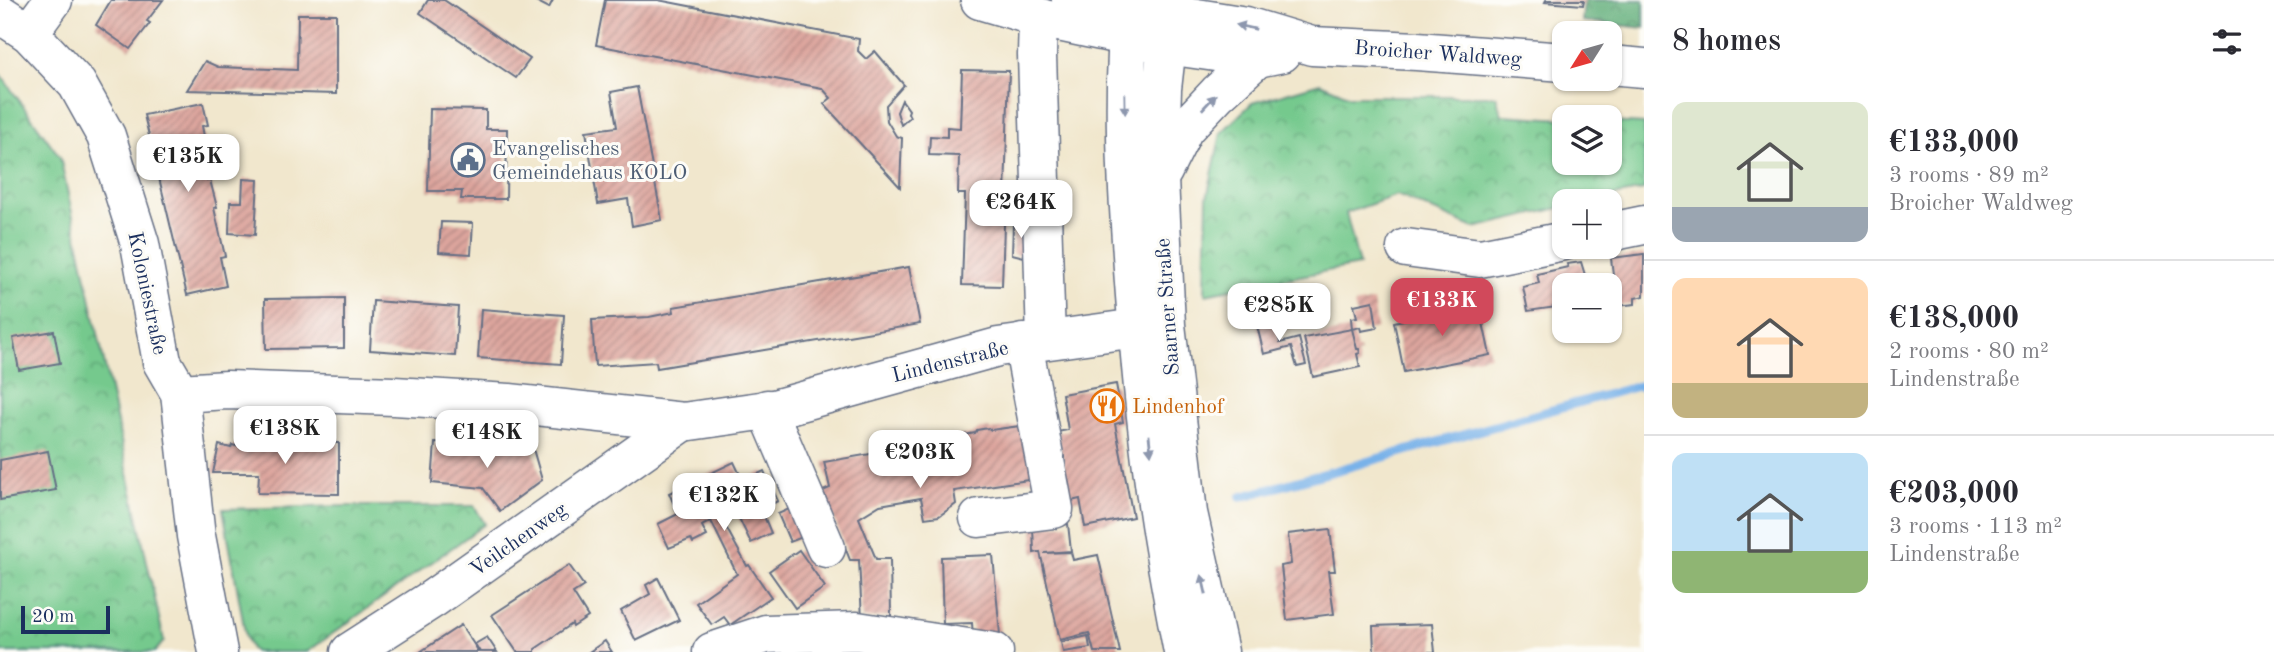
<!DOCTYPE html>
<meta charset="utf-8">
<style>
:root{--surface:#fff;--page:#f7f7f7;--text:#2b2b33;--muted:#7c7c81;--line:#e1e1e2;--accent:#d1495b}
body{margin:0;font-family:"Old Standard TT",serif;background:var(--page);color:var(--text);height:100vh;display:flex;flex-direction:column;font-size:26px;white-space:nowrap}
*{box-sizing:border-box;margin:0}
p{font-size:23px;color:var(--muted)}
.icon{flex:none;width:38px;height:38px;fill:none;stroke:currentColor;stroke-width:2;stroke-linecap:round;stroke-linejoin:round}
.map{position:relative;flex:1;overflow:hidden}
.details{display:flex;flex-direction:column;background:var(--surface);width:630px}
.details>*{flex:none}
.needle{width:46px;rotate:233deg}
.tools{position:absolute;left:1552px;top:21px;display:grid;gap:14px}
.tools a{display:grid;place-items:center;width:70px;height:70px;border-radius:14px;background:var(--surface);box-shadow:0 2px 5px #0004;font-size:35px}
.scale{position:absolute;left:21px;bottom:18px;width:89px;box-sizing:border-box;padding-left:7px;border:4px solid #1b2f5e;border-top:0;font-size:19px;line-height:24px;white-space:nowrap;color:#1b2f5e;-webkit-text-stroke:5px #fdfcf7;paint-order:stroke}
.price{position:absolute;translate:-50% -60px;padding:0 16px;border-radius:14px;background:#fff;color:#222;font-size:23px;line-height:46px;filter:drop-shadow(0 2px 4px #0008)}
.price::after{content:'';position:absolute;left:50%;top:42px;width:21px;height:16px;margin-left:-10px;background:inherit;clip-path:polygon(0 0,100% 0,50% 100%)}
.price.on{background:var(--accent);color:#fff}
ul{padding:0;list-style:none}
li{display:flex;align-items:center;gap:21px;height:175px;padding:0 28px}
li+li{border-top:2px solid var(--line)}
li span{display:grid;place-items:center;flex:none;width:196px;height:140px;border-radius:14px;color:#555}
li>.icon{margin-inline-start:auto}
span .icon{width:84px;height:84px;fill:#fffc;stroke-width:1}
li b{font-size:30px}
h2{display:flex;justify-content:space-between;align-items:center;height:84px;padding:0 28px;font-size:30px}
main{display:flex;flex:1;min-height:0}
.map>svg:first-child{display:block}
.forest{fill:url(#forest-crowns);stroke:#3d6e6b;stroke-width:2}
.park{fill:url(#park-crowns);stroke:#487c76;stroke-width:2}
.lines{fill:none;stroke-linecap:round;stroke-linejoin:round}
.stream{stroke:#79b2e9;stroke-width:9}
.building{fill:url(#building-hatch)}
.minor-casing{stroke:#666f85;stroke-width:41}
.major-casing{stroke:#666f85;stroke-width:41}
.minor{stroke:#fff;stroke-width:38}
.major{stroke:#fff;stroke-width:38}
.oneway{fill:#8d97ae}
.labels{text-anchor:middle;stroke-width:6;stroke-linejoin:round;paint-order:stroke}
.street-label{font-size:21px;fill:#1b2f5e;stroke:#fdfcf7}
.service-label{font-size:21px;fill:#4e5e75;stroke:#fdfcf7;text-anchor:start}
.food-label{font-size:21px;fill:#c56008;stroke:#fdfcf7;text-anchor:start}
</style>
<main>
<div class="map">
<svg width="1644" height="652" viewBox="0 0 1644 652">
<defs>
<pattern id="forest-crowns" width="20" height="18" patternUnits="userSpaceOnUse" patternTransform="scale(1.75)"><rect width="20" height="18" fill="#5fad78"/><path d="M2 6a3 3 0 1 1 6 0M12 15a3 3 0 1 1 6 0" fill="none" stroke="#4e8d66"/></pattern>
<pattern id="park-crowns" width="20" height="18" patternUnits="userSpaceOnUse" patternTransform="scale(1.75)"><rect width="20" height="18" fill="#74c98d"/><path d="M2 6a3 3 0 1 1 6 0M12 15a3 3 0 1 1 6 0" fill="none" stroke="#5ea476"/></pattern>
<pattern id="building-hatch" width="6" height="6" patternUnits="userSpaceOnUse" patternTransform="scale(1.75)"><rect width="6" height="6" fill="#dda59d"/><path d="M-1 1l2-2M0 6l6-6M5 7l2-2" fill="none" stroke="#b28783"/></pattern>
</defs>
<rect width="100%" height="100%" fill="#fdfcf7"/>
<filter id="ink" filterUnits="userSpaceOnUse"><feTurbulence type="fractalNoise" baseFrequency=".0143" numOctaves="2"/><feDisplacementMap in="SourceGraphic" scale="14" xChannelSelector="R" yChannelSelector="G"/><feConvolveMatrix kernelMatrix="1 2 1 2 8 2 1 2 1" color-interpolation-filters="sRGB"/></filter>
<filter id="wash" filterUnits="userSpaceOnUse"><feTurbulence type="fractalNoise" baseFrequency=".00686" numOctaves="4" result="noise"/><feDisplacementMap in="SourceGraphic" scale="28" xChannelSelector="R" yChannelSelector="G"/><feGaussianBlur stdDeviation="1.57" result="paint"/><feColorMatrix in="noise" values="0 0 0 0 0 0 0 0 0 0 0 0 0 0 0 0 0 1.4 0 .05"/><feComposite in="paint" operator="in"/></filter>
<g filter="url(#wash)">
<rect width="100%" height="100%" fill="#f1e7cd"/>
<path class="forest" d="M1584,0h60v28l-62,-7z"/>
<g class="park">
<path d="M0,74l60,83 104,484 -9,11h-155z"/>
<path d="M1320,83l30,13h146l6,19 62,4v44h46v-41l34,2v66l-56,11h-24v6l-90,21 -77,-33 -51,18 13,52 -154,29 2,-96 14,-65 31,-30z"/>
<path d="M346,506h128l11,18 -178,128h-52l-4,-3 -5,-11 -23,-129z"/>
</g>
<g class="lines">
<path class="stream" d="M1241,497l397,-111 6,1"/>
</g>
<g id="blocks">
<g class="building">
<path d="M111,0h52l-16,21 3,2 -20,26 -34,-24z"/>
<path d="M428,0h16l86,59 -14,19 -96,-65z"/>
<path d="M534,0h19l-4,8z"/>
<path d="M605,0h53l201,39 -1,12 8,8 9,-8 29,34 -18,20 1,16 9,15 6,2 -2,49 -76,-83 7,-6 -9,-10 -226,-43z"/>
<path d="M1546,0h38l-1,5 -38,-3z"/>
<path d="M298,14h38v80l-149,-4 18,-29 13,6 79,3z"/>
<path d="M962,70l47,1 -7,215 -40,-1 3,-91h-7l1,-38 -30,-1 1,-19 17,1v-10l13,1z"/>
<path d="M637,87l25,133 -30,6 -4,-27 -30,5 -12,-73 31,-4 -6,-35z"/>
<path d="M902,100l7,10 -1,3 2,4 -9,8 -4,-13z"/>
<path d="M203,103l5,22 -6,1 7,36 -6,1 4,18 3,-1 7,27 -3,1 11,48 -5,1 6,29 -39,9 -43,-180z"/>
<path d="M430,109l56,1v19h21l-1,70h-45l1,-8h-34z"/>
<path d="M243,179l15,1 -3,55 -26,-2 1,-31h12z"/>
<path d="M441,222l32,1 -2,31 -32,-2z"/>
<path d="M1031,222l-3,36 -16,-4 1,-29z"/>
<path d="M1644,254v42l-9,2v6l-18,2 -6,-48z"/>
<path d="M1581,262l7,23h-24v21l-36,5 -5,-24 16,-4 -2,-9 31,-7 -1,-3z"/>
<path d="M909,267l11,57 -263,44 -1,-6 -61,4 -3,-46 57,-3 25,-5 -1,-5z"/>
<path d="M344,298v50l-78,1 -1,-50z"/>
<path d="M373,301l85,6 -3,49 -85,-6z"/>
<path d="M1373,301l4,27 -16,3 -1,-4 -8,2 5,20h2l1,4 -3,1 3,13 -47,10 -9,-39 48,-9 -1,-11 6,-1 -3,-12z"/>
<path d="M1479,304l11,51 -86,17 -10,-50z"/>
<path d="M481,309l83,6 -3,49 -83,-6z"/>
<path d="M1276,322l4,21 19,-5 7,27 -9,2 -6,-20 -27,7 -7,-28z"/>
<path d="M54,331l6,32 -41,7 -6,-32z"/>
<path d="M1116,384l7,38 -8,2 18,93 -48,10 -5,-28 -9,2 -14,-69 11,-2 -6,-36z"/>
<path d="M1034,424l8,54 -88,13 2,13 -17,12 -14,2 -4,-20 -41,7 -21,13 17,41h14l1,57 -29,3 -3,-59h-9l-27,-69 7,-3 -6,-26 70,-12v-2l81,-15 2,-3 11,-2 3,2z"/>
<path d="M258,443h81v51l-81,-1 1,-20h-46l6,-28 12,3 1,-3 12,3 1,-3h12z"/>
<path d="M435,443l98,6 9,31 -42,31 -17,-23 -51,-5z"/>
<path d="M48,451l8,39 -56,10v-40z"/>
<path d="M734,462l9,19 21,-10 14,30 -17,8 10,24 -20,10 -16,-33 -15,6 27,50 2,-1 22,32 -41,28 -6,-8 -12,8 -16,-22 41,-29 -26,-53 -9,5 5,10 -14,7 -2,-4 -22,9 -11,-24 20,-10 -9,-21z"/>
<path d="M798,505l12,29 -20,8 -12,-28z"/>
<path d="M1068,524l3,27 -27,2 27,-1 2,8 25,-5 22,97h-26l-5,-19 -29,7 -20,-88 -6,1 -1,-27z"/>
<path d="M1330,529l5,42h-7l6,43 -47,6 -6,-54 10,-2 -3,-30z"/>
<path d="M799,550l26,37 -30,21 -26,-37z"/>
<path d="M993,555l7,80 -27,1 -1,-13 -29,1 -2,-67z"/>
<path d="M569,565l15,21 -11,7 15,24 -15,10 -1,-3 -37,25v3h-18l-25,-37z"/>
<path d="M658,578l21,42 -43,21 -15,-30 29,-17 -4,-9z"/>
<path d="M1432,624l3,28h-61l-1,-26z"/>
<path d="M461,625l18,27h-59z"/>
<path d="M1088,636l2,12 -27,4 -2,-10z"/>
<path d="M487,637l10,15h-17l-5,-8z"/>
<path d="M605,641l7,11h-23z"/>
</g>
</g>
</g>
<g filter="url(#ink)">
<use href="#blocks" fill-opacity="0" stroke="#666f85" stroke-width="2"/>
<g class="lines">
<defs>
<g id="minor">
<path d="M980,0l64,19 123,26 90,13 25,-5"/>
<path d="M1071,0l46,3 55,11 74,12 66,20 105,5 147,11"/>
<path d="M0,14l29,19 48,51 29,52 34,108 22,118 18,31 16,143 22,116"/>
<path d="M1038,17l-1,38 9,285"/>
<path d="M29,33l24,-33"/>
<path d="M1610,65l34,3"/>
<path d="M1610,232l34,-7"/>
<path d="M1406,248l74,10 84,-17"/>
<path d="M180,393l47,-3 167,6 115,7 174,19 91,-13 224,-62 139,-19"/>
<path d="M767,409l59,139"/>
<path d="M979,518l75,-9 -31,-166"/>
<path d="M350,652l84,-54 249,-176"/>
<path d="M712,652l54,-18 91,-3 137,21"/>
</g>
<g id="major">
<path d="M1131,0c-9,85 -5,170 1,255 6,85 13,171 26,255 7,48 16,95 25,142"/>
<path d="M1172,0l-10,89 -3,90 7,146 22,188 31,139"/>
<path d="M1163,171l21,-42 34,-36 39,-35"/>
</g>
</defs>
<use href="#minor" class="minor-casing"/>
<use href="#major" class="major-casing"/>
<use href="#minor" class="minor"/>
<use href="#major" class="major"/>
</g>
<defs><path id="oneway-solid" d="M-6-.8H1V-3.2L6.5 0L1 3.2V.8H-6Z" transform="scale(1.75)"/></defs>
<g class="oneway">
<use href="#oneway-solid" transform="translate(1246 27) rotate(-167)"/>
<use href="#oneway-solid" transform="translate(1209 102) rotate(-47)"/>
<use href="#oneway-solid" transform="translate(1125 104) rotate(89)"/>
<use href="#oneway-solid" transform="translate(1150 445) rotate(84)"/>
<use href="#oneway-solid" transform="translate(1204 585) rotate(-103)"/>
</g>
</g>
<defs>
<symbol id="civic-ring" viewBox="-11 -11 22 22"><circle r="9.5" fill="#fdfcf7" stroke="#5c6f8a" stroke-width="1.5"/><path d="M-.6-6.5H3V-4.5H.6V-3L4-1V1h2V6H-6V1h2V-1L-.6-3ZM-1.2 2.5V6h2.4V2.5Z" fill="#5c6f8a"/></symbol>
<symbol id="restaurant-ring" viewBox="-11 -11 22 22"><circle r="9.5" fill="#fdfcf7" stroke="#e8710a" stroke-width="1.5"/><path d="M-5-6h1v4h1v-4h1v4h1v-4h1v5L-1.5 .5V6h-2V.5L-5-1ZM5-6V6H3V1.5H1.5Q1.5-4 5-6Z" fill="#e8710a"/></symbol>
</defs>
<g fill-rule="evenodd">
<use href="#civic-ring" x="449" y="141" width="38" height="38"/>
<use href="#restaurant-ring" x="1088" y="387" width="38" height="38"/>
</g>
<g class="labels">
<g class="street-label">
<text transform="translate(1438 53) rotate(4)" y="7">Broicher Waldweg</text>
<text transform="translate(148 293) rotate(78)" y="7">Koloniestraße</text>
<text transform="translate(1167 307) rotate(-94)" y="7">Saarner Straße</text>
<text transform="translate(950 361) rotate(-14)" y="7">Lindenstraße</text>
<text transform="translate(518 539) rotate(-35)" y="7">Veilchenweg</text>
</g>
<g class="service-label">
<text x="492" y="155">Evangelisches<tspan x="492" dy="24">Gemeindehaus KOLO</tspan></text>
</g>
<g class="food-label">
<text x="1132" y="413">Lindenhof</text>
</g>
</g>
</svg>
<div class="tools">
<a><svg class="needle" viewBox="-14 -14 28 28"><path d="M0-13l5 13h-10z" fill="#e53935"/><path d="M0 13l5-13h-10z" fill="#7c7c81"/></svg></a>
<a><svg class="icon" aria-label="layers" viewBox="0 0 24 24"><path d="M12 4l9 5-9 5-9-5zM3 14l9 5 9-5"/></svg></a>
<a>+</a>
<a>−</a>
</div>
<div class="scale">20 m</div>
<b class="price" style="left:188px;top:194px">€135K</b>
<b class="price" style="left:1021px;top:240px">€264K</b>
<b class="price on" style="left:1442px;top:338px">€133K</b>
<b class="price" style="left:1279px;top:343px">€285K</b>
<b class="price" style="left:285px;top:466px">€138K</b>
<b class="price" style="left:487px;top:470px">€148K</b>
<b class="price" style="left:920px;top:490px">€203K</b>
<b class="price" style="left:724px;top:533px">€132K</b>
</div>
<section class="details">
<h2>8 homes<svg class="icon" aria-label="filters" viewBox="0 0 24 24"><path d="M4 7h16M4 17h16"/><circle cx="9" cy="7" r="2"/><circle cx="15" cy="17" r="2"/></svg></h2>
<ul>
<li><span style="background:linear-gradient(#dfe7d0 75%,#9aa5b1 0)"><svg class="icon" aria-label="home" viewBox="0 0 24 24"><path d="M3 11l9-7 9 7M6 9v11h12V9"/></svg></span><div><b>€133,000</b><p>3 rooms · 89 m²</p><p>Broicher Waldweg</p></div></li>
<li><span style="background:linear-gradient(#ffd9b3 75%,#c2b280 0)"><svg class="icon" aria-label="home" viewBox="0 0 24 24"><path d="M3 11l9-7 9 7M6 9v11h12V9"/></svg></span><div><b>€138,000</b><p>2 rooms · 80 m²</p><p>Lindenstraße</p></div></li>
<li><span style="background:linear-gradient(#bfe0f5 70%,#8fb573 0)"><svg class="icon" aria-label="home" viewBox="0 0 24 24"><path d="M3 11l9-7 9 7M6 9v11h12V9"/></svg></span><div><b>€203,000</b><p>3 rooms · 113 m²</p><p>Lindenstraße</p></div></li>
</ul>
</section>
</main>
